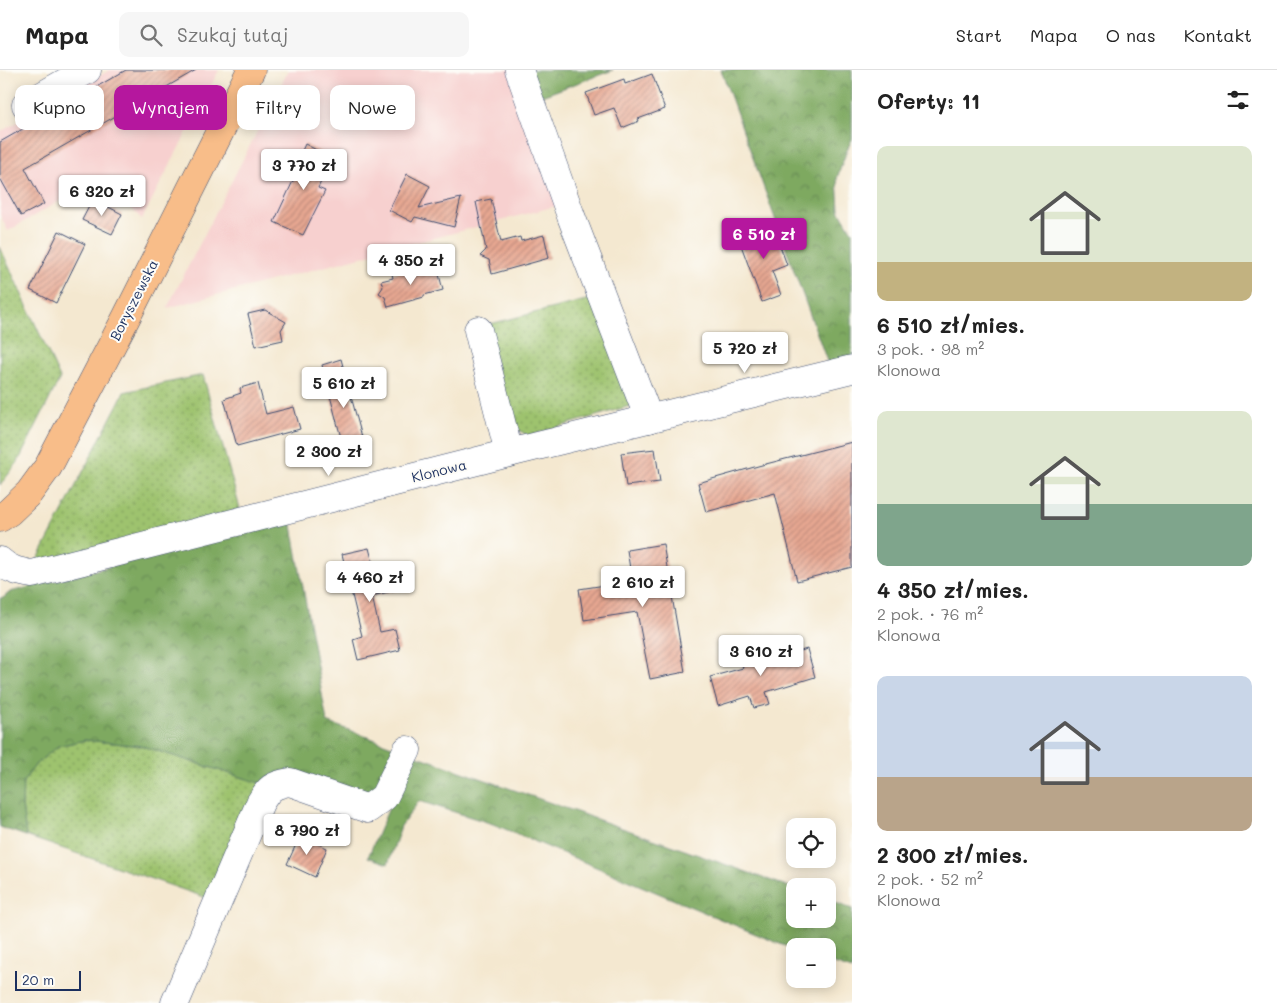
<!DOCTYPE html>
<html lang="pl">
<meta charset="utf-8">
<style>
:root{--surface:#fff;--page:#f6f6f6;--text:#222;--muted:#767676;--line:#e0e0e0;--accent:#b5179e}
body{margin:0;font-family:Mali,sans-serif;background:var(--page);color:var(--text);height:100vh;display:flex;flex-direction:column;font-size:19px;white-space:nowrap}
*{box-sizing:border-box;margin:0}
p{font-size:16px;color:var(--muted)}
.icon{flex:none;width:28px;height:28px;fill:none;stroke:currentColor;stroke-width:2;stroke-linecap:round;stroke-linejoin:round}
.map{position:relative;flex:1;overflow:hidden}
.side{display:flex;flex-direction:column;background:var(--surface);width:425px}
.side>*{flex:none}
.hud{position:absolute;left:15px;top:15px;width:475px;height:45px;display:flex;gap:10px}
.fabs{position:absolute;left:786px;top:748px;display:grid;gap:10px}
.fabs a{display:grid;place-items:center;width:50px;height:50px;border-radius:10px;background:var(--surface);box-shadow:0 2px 12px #0003;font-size:25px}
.scale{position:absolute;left:15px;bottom:12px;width:66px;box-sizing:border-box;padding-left:5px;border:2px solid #1b2f5e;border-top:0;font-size:14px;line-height:18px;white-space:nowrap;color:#1b2f5e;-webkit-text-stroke:4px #fdfcf7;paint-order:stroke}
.price{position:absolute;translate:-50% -42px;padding:0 11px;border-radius:5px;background:#fff;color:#222;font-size:16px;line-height:32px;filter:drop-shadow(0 1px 2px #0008)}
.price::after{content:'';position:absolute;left:50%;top:30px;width:15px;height:11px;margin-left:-8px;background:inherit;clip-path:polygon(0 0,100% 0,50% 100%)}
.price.on{background:var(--accent);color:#fff}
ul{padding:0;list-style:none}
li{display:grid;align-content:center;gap:10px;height:265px;padding:0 25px}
li span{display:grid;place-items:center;height:155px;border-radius:10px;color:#555}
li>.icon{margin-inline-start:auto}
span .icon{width:90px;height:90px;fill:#fffc;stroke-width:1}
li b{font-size:21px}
h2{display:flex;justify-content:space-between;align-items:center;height:60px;padding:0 25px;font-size:21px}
.pill{padding:0 18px;border-radius:10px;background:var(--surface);box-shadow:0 2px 12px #0003;font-size:18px;line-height:45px}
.pill.on{background:var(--accent);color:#fff}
header{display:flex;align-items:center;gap:30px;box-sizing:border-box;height:70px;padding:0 25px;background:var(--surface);border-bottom:1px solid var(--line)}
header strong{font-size:24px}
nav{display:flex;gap:28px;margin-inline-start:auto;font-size:18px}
.search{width:350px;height:45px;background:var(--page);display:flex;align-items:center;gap:12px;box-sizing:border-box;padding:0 18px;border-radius:10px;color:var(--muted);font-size:19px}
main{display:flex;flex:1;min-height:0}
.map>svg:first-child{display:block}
.built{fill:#f7d0cf}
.grass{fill:url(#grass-dots);stroke:#5c7966}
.forest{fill:url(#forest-crowns);stroke:#4c6c60}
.building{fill:url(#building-hatch)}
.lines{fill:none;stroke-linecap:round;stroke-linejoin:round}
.minor-casing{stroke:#3c4b6f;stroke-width:29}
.major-casing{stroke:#3c4b6f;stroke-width:29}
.minor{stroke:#fff;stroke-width:28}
.major{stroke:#f8bd89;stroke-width:28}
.labels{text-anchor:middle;stroke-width:4;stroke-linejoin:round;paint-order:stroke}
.street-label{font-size:14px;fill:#1b2f5e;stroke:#fdfcf7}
</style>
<header>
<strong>Mapa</strong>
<div class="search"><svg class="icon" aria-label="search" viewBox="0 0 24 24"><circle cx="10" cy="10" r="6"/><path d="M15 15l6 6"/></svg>Szukaj tutaj</div>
<nav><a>Start</a><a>Mapa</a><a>O nas</a><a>Kontakt</a></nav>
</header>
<main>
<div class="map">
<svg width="852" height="933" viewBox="0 0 852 933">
<defs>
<pattern id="grass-dots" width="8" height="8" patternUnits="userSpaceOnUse" patternTransform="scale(1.25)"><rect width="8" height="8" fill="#9ec36e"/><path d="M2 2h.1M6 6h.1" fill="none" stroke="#809f5e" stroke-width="1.8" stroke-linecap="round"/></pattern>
<pattern id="forest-crowns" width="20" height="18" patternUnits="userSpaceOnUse" patternTransform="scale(1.25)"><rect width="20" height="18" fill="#7ea961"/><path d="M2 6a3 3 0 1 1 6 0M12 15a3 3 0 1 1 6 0" fill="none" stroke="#668a53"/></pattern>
<pattern id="building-hatch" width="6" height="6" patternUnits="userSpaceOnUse" patternTransform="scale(1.25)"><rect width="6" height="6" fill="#e7a791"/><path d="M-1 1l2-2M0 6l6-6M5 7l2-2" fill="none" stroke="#ba887a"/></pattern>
</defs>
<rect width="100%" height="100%" fill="#fdfcf7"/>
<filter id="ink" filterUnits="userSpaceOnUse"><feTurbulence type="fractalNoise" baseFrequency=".02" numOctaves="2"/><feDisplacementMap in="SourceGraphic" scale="10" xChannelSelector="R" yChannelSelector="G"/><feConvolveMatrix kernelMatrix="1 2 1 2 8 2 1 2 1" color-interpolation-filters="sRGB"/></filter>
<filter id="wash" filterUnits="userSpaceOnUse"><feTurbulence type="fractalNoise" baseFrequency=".0096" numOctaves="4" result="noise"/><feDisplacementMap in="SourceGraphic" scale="20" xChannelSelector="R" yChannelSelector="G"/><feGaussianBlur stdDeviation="1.12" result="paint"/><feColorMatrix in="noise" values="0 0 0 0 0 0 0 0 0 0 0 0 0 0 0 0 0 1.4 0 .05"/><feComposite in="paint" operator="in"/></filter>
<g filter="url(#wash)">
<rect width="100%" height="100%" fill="#f4e8d0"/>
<g class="built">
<path d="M110,0h109l-77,149 -43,-41 -91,53 -8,-16v-83z"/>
<path d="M290,0h221l49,135 -393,103 121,-237z"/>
</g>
<g class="grass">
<path d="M0,177l60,131 -42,84 -18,23z"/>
<path d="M594,228l39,107 -105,31 -18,-12 -24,-99z"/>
<path d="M203,305l37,134 -204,54 88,-171z"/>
<path d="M85,670l57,6 121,38 -50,116 -187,-64 -4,-31v-23l14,-18 22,-18z"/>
</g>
<g class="forest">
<path d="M529,0h84l-74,27z"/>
<path d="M721,0h131v69l-5,11 -10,28 2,32 13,22v126l-24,6z"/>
<path d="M291,450l36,202 73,27 -18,39 -23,10 -96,-14 -121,-38 -57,-6 -27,6 -22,18 -13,18 -1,23 4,31 -26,-9v-229h3l7,-6z"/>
<path d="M412,684l383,135v30h33v-19l24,9v61l-24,-8v-16h-33v4l-20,-8 -282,-118 -74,-23 -18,25 -13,38 -20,-7z"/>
</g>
<g id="blocks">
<g class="building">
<path d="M126,0h70l-171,98 19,36 -23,12 -21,-38v-36z"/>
<path d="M652,4l13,35 -27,10 1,2 -17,7 -8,-20 -20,7 -8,-22 38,-14 1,5z"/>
<path d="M305,74l27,14 -14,30 7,3 -22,44 -29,-13 26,-56 -4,-2z"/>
<path d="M407,104l23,12 -11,22 42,-10 -7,29 -39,-10 -3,5 -23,-12z"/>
<path d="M93,129l29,15 -10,20 -30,-14z"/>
<path d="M491,129l10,43 19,-5 1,4 23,-6 5,23 -57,16 -3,-14 -9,-4 6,-6 -10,-48z"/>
<path d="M772,154l15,41 -15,6 9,24 -19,7 -24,-65z"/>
<path d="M59,161l26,13 -29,59 -26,-13z"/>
<path d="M416,197l2,5 19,-5 6,23 -19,5v2l-36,10 -3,-10 -6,-4 4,-6 -2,-6 12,-3 -1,-4z"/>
<path d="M265,240l21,12 -5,8 2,10 -27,6 -8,-32z"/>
<path d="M341,289l25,93 -20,5 -24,-92z"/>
<path d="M258,313l8,31 28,-7 6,22 -63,17 -13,-47 17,-6 -1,-5z"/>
<path d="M852,372v125l-55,14 -22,-88 -69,19 -8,-29 60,-17z"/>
<path d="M655,379l5,33 -34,4 -5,-33z"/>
<path d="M663,474l22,128 -35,7 -13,-67 -53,8 -5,-31 53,-8 -5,-31z"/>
<path d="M369,478l6,23 19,-5 6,23 -28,7 8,36 15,-3 5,21 -42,10 -5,-21 9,-3 -20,-82z"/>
<path d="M753,574l5,20 49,-15 8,28 -49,15 4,12 -16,4 -4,-12 -32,10 -8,-29 33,-9 -6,-19z"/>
<path d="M300,766l27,12 -12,29 -28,-13z"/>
</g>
</g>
</g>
<g filter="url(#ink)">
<use href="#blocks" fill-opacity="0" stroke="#3c4b6f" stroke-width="1"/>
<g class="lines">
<defs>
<g id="minor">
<path d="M519,0l52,146 78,203"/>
<path d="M26,35l61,-35"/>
<path d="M478,260l31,123"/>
<path d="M0,491c9,9 20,11 32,13l477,-121 343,-84"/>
<path d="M175,933l85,-200c9,-15 12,-18 30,-21l78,27 16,-12 23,-47"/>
</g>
<path id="major" d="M0,448l9,-6 20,-19 19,-26 78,-149 125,-248"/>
</defs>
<use href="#minor" class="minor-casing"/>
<use href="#major" class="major-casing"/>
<use href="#minor" class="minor"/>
<use href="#major" class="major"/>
</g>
</g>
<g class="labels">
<g class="street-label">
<text transform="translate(134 230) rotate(-63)" y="5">Boryszewska</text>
<text transform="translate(439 401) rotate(-14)" y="5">Klonowa</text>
</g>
</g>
</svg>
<div class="fabs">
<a><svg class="icon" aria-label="locate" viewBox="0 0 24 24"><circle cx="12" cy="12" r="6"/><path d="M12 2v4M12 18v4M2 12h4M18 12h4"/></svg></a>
<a>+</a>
<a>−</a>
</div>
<div class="scale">20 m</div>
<b class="price" style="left:304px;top:121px">3 770 zł</b>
<b class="price" style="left:102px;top:147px">6 320 zł</b>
<b class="price on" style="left:764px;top:190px">6 510 zł</b>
<b class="price" style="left:411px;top:216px">4 350 zł</b>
<b class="price" style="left:745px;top:304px">5 720 zł</b>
<b class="price" style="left:344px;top:339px">5 610 zł</b>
<b class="price" style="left:329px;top:407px">2 300 zł</b>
<b class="price" style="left:370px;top:533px">4 460 zł</b>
<b class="price" style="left:643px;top:538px">2 610 zł</b>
<b class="price" style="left:761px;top:607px">3 610 zł</b>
<b class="price" style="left:307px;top:786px">8 790 zł</b>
<div class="hud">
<a class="pill">Kupno</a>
<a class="pill on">Wynajem</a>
<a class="pill">Filtry</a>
<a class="pill">Nowe</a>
</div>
</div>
<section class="side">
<h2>Oferty: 11<svg class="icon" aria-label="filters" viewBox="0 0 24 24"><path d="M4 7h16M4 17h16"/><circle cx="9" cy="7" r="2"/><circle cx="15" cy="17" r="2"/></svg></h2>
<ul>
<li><span style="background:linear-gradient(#dfe7d0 75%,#c2b280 0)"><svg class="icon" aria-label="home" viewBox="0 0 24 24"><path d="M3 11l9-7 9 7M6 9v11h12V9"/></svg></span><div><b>6 510 zł/mies.</b><p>3 pok. · 98 m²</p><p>Klonowa</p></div></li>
<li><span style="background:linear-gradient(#dfe7d0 60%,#7fa58c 0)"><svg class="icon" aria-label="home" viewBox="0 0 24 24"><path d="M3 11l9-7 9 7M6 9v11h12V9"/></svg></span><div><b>4 350 zł/mies.</b><p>2 pok. · 76 m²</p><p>Klonowa</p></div></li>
<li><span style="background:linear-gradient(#c9d6e8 65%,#b9a48a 0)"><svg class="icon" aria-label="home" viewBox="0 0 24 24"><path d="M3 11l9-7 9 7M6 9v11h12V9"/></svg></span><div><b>2 300 zł/mies.</b><p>2 pok. · 52 m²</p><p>Klonowa</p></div></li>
</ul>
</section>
</main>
